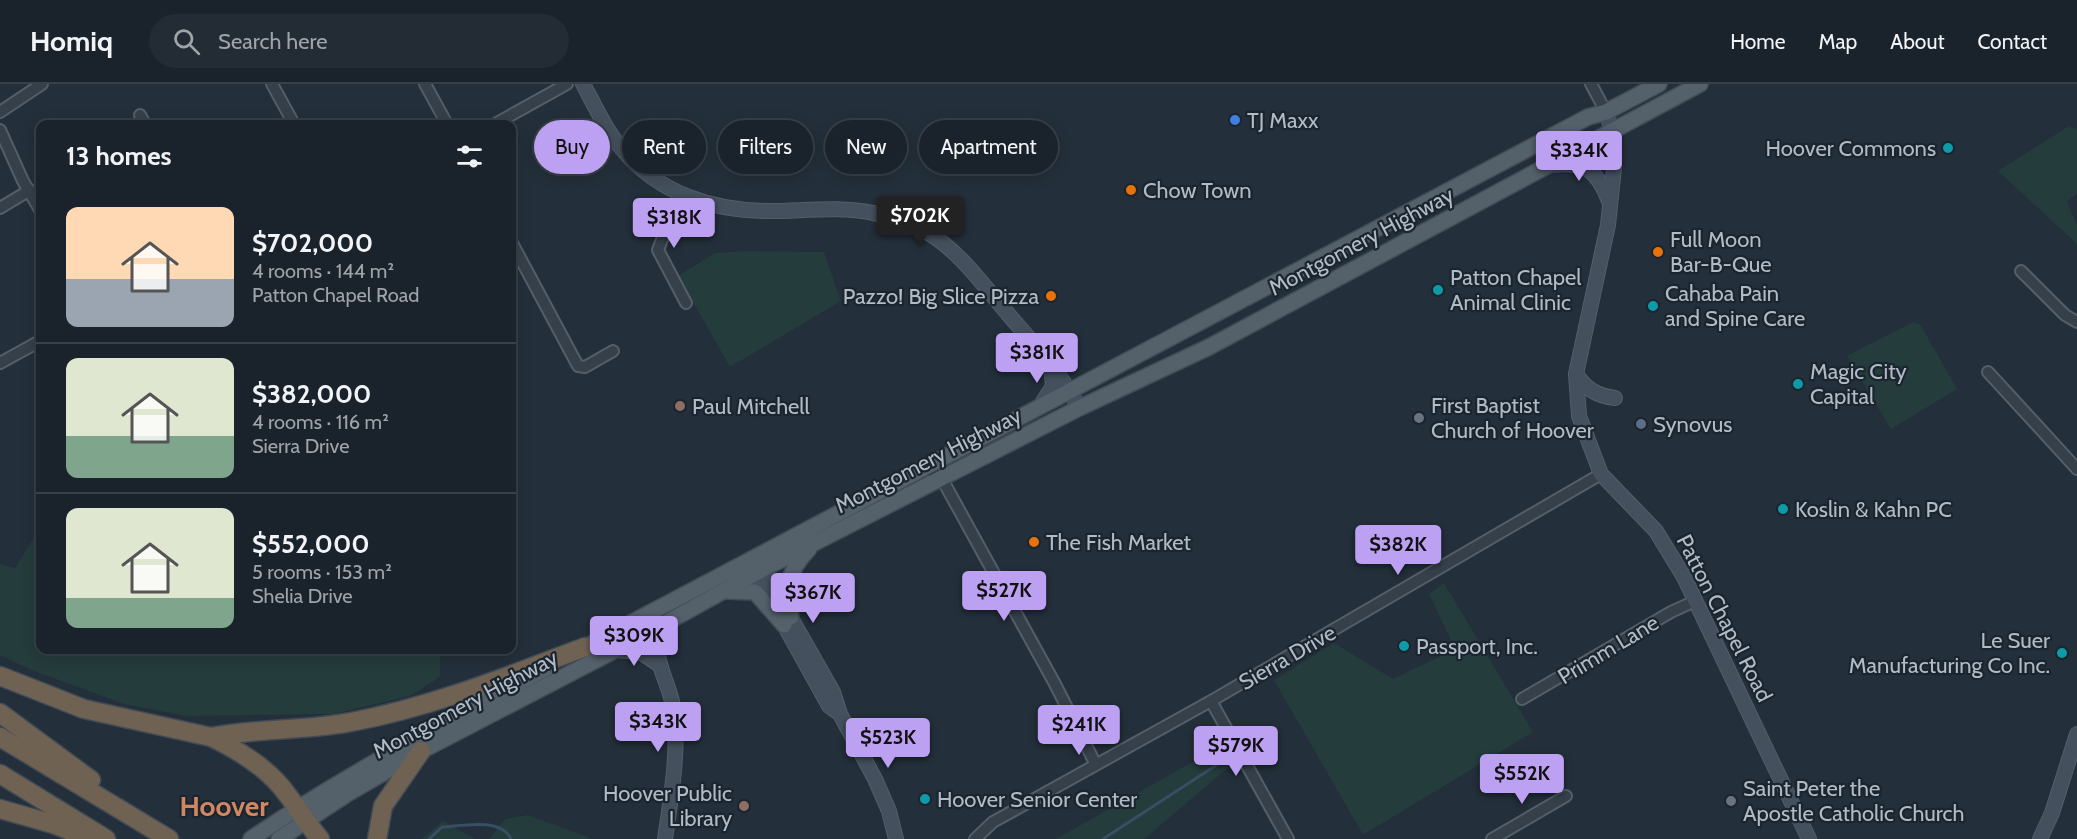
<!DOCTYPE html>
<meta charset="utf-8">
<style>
:root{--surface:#1a232c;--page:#232b34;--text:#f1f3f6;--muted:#9fa4a9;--line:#384048;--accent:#bca0f2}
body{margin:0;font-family:Cabin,sans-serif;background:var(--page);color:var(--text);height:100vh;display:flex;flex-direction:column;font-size:22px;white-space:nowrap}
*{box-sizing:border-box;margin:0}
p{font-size:20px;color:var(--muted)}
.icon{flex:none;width:33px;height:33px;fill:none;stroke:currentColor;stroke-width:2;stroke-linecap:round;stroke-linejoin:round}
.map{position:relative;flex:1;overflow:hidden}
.details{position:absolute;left:36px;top:36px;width:480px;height:534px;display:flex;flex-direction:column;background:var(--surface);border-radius:12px;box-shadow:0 3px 15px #0003,0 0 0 2px var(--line)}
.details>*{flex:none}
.banner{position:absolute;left:534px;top:36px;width:570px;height:54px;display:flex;gap:12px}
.price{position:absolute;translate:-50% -51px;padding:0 14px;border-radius:6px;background:var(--accent);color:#111;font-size:20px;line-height:39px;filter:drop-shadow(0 2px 3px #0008)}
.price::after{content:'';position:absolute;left:50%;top:36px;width:18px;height:14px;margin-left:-9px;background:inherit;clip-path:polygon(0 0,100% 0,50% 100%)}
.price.active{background:#222;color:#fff}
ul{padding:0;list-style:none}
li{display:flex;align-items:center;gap:18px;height:150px;padding:0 30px}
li+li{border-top:2px solid var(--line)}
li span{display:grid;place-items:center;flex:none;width:168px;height:120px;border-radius:12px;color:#555}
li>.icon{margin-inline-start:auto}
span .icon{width:72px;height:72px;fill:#fffc;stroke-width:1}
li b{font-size:26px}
h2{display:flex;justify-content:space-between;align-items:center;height:72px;padding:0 30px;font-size:26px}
.pill{padding:0 21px;border-radius:27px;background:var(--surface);box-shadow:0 3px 15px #0003,0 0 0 2px var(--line);font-size:21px;line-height:54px}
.pill.active{background:var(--accent);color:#111}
header{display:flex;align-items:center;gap:36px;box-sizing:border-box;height:84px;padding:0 30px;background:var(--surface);border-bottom:2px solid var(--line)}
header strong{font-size:28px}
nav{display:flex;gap:33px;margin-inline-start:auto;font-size:21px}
.search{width:420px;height:54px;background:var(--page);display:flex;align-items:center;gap:15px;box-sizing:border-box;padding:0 21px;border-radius:33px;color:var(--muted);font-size:22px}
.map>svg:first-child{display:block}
.green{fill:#253c3c}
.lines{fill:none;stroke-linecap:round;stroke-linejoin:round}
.stream{stroke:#384e63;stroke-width:3}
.street-casing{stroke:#545e68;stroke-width:14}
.secondary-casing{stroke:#545e68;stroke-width:16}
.primary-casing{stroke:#424c56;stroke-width:18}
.highway-casing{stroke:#414b55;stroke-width:21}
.street{stroke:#36404a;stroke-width:10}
.secondary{stroke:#44505d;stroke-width:14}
.primary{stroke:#54606a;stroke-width:15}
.highway{stroke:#706253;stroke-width:18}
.shop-dot{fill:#3f7fe0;stroke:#1b252f;stroke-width:2}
.culture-dot{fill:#0f9aa8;stroke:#1b252f;stroke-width:2}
.food-dot{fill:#e8710a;stroke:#1b252f;stroke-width:2}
.education-dot{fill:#8d6e63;stroke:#1b252f;stroke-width:2}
.worship-dot{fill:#6b7280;stroke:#1b252f;stroke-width:2}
.service-dot{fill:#5c6f8a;stroke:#1b252f;stroke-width:2}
.labels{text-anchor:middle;stroke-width:4.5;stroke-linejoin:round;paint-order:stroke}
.poi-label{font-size:22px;fill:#b1bbc6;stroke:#1b252f;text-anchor:start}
.street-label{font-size:22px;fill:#b1bbc6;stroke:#1b252f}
.district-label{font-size:28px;font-weight:bold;fill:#d18762;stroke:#1b252f}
</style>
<header>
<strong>Homiq</strong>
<div class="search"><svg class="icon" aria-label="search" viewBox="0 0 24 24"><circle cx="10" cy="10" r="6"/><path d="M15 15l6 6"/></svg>Search here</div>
<nav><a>Home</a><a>Map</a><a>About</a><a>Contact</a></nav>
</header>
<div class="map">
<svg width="2077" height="755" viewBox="0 0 2077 755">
<rect width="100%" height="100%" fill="#232f3a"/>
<g class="green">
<path d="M2069,42l8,4v63l-10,8 10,24v19l-79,-73z"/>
<path d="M751,167l73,1 17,49 -111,66 -52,-91 37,-23z"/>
<path d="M1913,238l7,2 37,65 -66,40 -44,-73z"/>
<path d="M40,444v122h400v27l-30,19 -77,18 -146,2 -63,-12 -95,-35 -29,-14v-91l15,4z"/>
<path d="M1444,499l89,149 -170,103 -89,-155 60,-37 59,36 62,-30 -26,-55z"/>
<path d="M1219,663l11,19 -86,73h-88z"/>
<path d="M528,731l65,24h-104l16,-20z"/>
<path d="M443,737l32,18h-53z"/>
</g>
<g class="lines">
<g class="stream">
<path d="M429,755l13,-12c19,-1 59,-10 69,12"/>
<path d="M1103,755l115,-75"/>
</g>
<defs>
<g id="street">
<path d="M272,0l22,40"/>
<path d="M425,0l22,40"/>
<path d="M1591,0l15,28"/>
<path d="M0,28l42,-28"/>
<path d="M140,31l5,9"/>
<path d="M495,40l72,-40"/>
<path d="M0,46l23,51 17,29"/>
<path d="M680,110l-22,56 28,53"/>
<path d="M0,124l30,-18"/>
<path d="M512,159l66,123 7,1 28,-16"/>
<path d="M2021,187l44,44 12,7"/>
<path d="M0,279l40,-22"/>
<path d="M1988,288l89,97"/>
<path d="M928,384l14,11 113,205 40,79"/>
<path d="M1522,615l149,-87 24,-11"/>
<path d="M1211,617l77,138"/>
<path d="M975,755l18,-17 218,-121 390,-227"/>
<path d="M1492,755l74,-43"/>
</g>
<g id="secondary">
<path d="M583,0c12,22 23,47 40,66 36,44 91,61 146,61 34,0 70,-5 104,2 18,3 36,9 52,18 34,19 58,54 83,83 26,30 53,59 71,94"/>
<path d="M1606,28l6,18 2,38 -6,57 -32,149 3,42 22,58 55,57 28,46 125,262"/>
<path d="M1552,81c33,-4 45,5 57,36"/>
<path d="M1576,290c10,15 21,22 39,24"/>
<path d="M1039,324l14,-22 -2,-20"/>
<path d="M755,479l8,6 70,123 7,22 35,65 14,32 7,28"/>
<path d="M751,481l78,141 7,5"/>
<path d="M614,566l26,2 20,13"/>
<path d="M665,755c6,-41 14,-87 9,-128 -3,-23 -17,-43 -17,-66 -1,-9 7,-18 12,-25"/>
<path d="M2040,755l12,-26 25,-79"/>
</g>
<g id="primary">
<path d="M726,507l29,1 29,33"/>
<path d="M791,533c-6,-29 -3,-47 18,-68"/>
<path d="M576,568l1012,-535 18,-5 53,-28"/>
<path d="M251,755c94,-64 196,-117 296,-171"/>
<path d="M279,755l68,-45 74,-43 225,-117 117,-65 316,-161 130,-61 491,-263"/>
</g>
<g id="highway">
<path d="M0,592l84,33 127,28c27,13 57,31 75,56 12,15 21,31 34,46"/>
<path d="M0,629l91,67"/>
<path d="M0,653l169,102"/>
<path d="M211,653c46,-9 94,-6 140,-15 81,-15 157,-46 234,-75"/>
<path d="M0,690l106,65"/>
<path d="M0,725l53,15 33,13"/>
<path d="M377,755l6,-33 38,-55"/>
</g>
</defs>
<use href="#street" class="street-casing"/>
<use href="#secondary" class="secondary-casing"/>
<use href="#primary" class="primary-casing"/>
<use href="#highway" class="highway-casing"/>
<use href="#street" class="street"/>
<use href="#secondary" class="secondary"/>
<use href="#primary" class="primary"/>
<use href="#highway" class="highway"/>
</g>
<circle class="shop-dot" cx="1235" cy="36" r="6"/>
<g class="culture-dot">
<circle cx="1948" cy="64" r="6"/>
<circle cx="1438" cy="206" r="6"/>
<circle cx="1653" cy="222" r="6"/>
<circle cx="1798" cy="300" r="6"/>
<circle cx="1783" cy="425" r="6"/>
<circle cx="1404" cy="562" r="6"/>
<circle cx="2062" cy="569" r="6"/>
<circle cx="925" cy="715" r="6"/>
</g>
<g class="food-dot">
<circle cx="1131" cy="106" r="6"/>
<circle cx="1658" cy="168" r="6"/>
<circle cx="1051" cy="212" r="6"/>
<circle cx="1034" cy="458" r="6"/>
</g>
<g class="education-dot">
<circle cx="680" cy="322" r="6"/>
<circle cx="744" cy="722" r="6"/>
</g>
<g class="worship-dot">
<circle cx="1419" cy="334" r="6"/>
<circle cx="1731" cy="717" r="6"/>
</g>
<circle class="service-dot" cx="1641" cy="340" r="6"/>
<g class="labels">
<g class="poi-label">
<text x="1247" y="44">TJ Maxx</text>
<text x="1936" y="72" text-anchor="end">Hoover Commons</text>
<text x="1143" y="114">Chow Town</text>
<text x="1670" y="163">Full Moon<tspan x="1670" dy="25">Bar-B-Que</tspan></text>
<text x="1450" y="201">Patton Chapel<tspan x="1450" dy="25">Animal Clinic</tspan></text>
<text x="1665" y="217">Cahaba Pain<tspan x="1665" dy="25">and Spine Care</tspan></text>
<text x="1039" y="220" text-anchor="end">Pazzo! Big Slice Pizza</text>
<text x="1810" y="295">Magic City<tspan x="1810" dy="25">Capital</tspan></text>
<text x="1431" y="329">First Baptist<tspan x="1431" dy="25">Church of Hoover</tspan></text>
<text x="692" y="330">Paul Mitchell</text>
<text x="1653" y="348">Synovus</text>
<text x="1795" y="433">Koslin &amp; Kahn PC</text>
<text x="1046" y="466">The Fish Market</text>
<text x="2050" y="564" text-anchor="end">Le Suer<tspan x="2050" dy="25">Manufacturing Co Inc.</tspan></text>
<text x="1416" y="570">Passport, Inc.</text>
<text x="1743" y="712">Saint Peter the<tspan x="1743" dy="25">Apostle Catholic Church</tspan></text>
<text x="732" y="717" text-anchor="end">Hoover Public<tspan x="732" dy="25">Library</tspan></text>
<text x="937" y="723">Hoover Senior Center</text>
</g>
<g class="street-label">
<text transform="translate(1361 157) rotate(-28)" y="8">Montgomery Highway</text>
<text transform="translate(928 376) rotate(-27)" y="8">Montgomery Highway</text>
<text transform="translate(1725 534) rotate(63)" y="8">Patton Chapel Road</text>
<text transform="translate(1608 565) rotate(-31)" y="8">Primm Lane</text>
<text transform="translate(1287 573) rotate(-30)" y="8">Sierra Drive</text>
<text transform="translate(465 620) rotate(-28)" y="8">Montgomery Highway</text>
</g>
<g class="district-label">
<text x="224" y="732">Hoover</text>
</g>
</g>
</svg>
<b class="price" style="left:1579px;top:98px">$334K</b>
<b class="price active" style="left:920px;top:163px">$702K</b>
<b class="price" style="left:674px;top:165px">$318K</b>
<b class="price" style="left:1037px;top:300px">$381K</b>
<b class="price" style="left:1398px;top:492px">$382K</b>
<b class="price" style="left:1004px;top:538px">$527K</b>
<b class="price" style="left:813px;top:540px">$367K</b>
<b class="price" style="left:634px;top:583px">$309K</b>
<b class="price" style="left:658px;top:669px">$343K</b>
<b class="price" style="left:1079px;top:672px">$241K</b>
<b class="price" style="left:888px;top:685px">$523K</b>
<b class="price" style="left:1236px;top:693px">$579K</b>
<b class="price" style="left:1522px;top:721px">$552K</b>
<div class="banner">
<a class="pill active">Buy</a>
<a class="pill">Rent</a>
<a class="pill">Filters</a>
<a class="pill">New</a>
<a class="pill">Apartment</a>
</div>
<section class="details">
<h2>13 homes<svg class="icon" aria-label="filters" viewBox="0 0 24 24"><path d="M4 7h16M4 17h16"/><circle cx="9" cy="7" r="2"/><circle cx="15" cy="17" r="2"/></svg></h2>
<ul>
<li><span style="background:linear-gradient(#ffd9b3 60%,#9aa5b1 0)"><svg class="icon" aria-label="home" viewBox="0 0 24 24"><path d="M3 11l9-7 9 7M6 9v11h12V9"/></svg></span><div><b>$702,000</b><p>4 rooms · 144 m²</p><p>Patton Chapel Road</p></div></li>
<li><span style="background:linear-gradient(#dfe7d0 65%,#7fa58c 0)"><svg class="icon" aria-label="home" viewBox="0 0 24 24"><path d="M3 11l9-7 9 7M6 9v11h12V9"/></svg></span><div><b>$382,000</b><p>4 rooms · 116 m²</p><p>Sierra Drive</p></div></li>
<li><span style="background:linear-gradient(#dfe7d0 75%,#7fa58c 0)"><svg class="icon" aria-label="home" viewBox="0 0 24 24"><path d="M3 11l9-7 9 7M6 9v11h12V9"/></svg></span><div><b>$552,000</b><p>5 rooms · 153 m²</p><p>Shelia Drive</p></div></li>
</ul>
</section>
</div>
